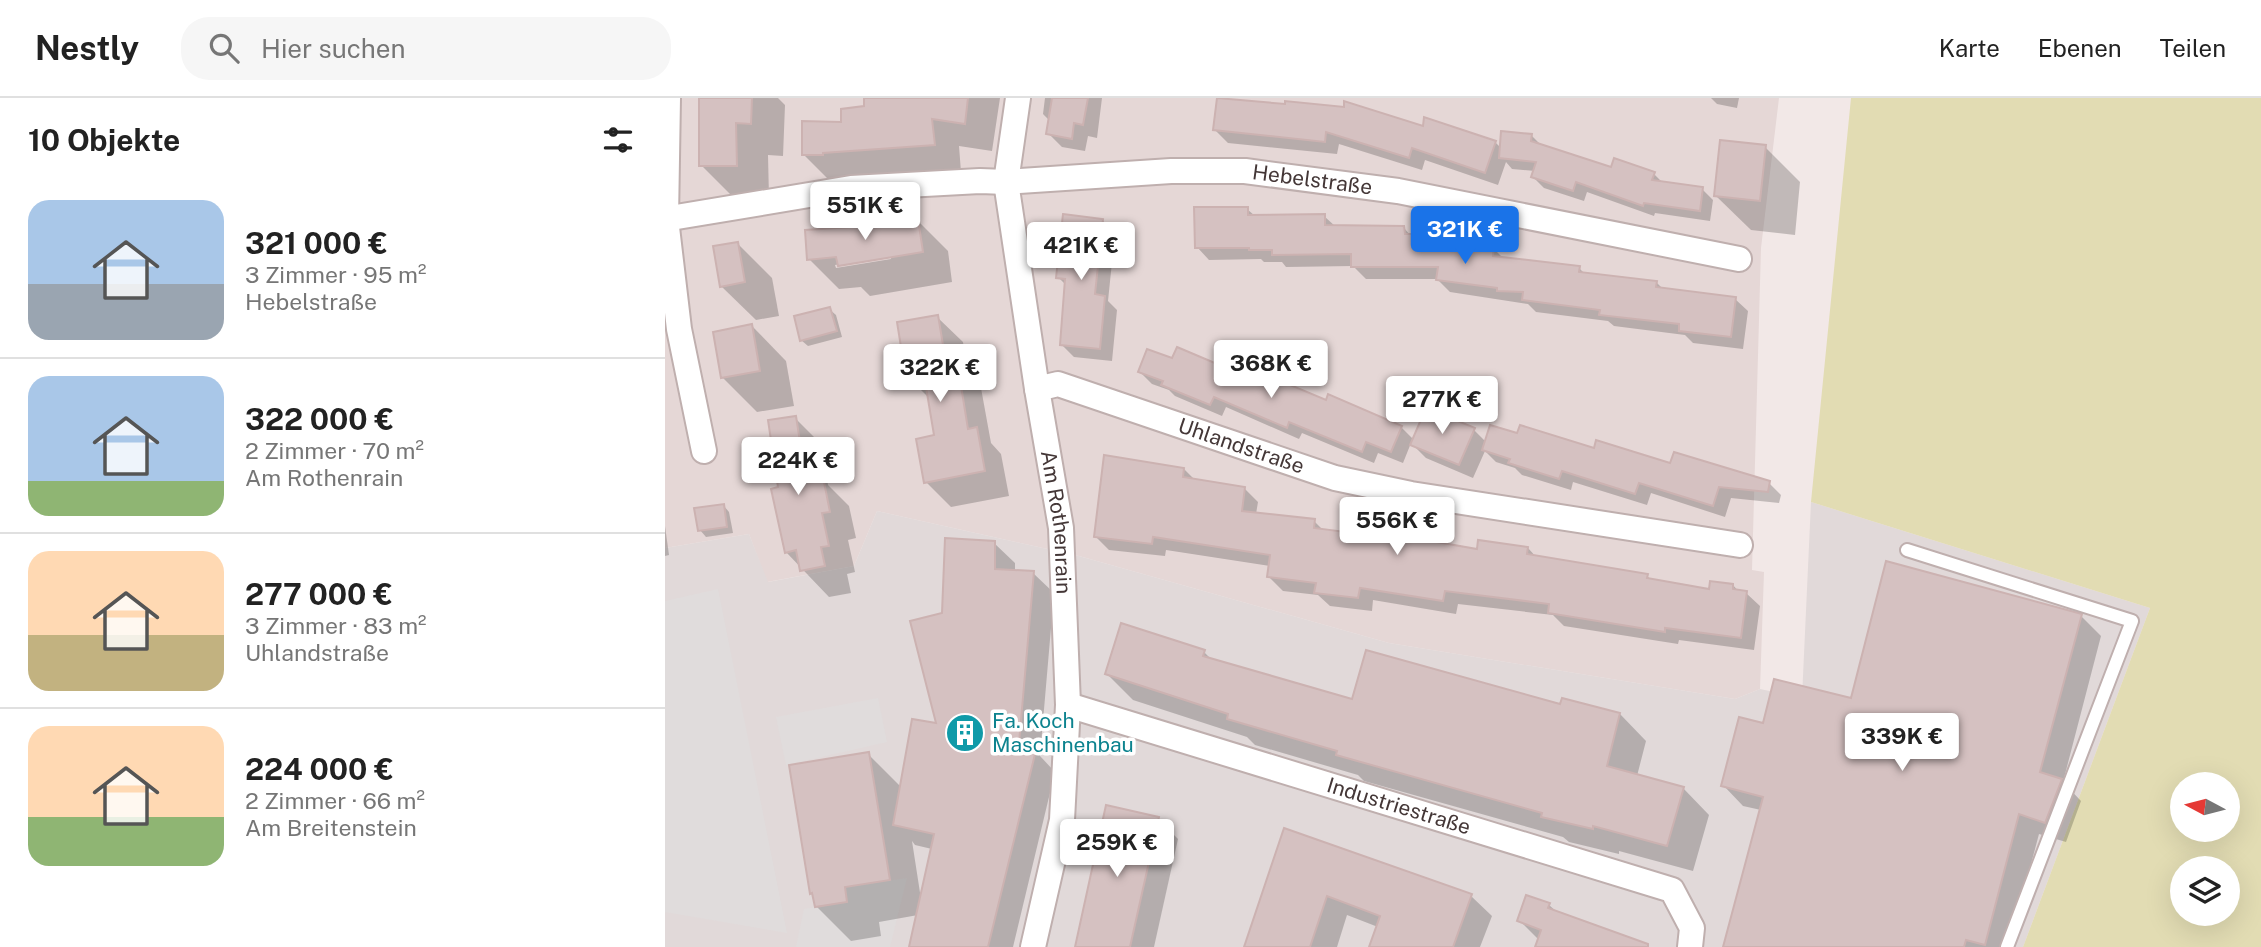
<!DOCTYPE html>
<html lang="de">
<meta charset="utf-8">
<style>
:root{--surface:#fff;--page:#f6f6f6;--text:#222;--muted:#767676;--line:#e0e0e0;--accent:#1a73e8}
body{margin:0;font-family:"Public Sans",sans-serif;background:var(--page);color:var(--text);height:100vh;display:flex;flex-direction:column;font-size:26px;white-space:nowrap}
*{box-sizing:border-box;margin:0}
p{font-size:23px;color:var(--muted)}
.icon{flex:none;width:38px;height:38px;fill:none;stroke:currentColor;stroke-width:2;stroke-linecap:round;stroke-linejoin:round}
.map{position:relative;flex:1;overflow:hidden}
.panel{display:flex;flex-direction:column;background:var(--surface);width:665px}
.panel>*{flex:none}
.needle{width:46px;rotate:277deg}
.controls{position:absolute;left:1505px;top:674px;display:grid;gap:14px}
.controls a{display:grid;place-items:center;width:70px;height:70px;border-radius:50%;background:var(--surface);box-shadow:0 7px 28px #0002;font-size:35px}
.price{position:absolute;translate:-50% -60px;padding:0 16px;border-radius:7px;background:#fff;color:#222;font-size:23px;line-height:46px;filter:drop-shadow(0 2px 4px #0008)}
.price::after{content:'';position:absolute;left:50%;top:42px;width:21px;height:16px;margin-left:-10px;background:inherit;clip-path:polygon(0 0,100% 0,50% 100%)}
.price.active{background:var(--accent);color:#fff}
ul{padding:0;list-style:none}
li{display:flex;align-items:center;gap:21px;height:175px;padding:0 28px}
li+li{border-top:2px solid var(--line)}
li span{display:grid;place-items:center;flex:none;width:196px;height:140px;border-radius:21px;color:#555}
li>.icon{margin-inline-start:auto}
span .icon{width:84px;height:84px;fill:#fffc;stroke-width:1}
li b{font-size:30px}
h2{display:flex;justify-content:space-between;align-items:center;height:84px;padding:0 28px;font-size:30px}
header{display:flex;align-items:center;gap:42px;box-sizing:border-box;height:98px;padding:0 35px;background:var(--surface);border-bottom:2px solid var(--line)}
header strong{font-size:33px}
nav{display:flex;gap:38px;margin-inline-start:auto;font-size:24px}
.search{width:490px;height:63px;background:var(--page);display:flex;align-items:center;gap:18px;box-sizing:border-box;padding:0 24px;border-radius:28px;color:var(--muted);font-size:26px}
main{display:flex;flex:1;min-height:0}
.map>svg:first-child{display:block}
.residential{fill:#e5d7d6}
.industrial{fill:#e1d9d9}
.green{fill:#e2dcb3;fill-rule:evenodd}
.parking{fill:#e0dcdc}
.shadow{fill:#0003;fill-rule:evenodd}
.building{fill:#d5c1c1;stroke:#ccb2b1;stroke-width:2}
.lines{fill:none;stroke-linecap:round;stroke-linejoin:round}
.lane-casing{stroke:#bfafae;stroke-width:16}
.street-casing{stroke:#bfafae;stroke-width:28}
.lane{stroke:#fff;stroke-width:12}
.street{stroke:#fff;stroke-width:24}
.labels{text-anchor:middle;stroke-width:7;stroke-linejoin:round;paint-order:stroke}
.street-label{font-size:21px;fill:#443737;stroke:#fff}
.culture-label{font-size:21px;fill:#0d838f;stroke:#fff;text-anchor:start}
</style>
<header>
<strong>Nestly</strong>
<div class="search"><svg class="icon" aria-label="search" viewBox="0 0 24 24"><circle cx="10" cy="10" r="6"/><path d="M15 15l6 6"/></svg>Hier suchen</div>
<nav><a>Karte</a><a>Ebenen</a><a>Teilen</a></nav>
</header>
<main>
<section class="panel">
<h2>10 Objekte<svg class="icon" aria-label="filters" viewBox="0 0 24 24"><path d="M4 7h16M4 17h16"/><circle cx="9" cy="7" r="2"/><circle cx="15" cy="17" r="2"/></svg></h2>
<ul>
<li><span style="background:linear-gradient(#a9c7e8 60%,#9aa5b1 0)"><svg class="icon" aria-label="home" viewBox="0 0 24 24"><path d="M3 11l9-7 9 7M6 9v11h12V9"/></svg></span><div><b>321 000 €</b><p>3 Zimmer · 95 m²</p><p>Hebelstraße</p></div></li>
<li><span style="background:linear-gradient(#a9c7e8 75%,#8fb573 0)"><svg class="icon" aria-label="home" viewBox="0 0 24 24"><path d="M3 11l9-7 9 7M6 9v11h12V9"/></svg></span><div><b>322 000 €</b><p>2 Zimmer · 70 m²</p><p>Am Rothenrain</p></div></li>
<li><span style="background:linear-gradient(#ffd9b3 60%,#c2b280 0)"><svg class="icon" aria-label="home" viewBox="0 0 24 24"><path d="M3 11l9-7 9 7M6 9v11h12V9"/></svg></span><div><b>277 000 €</b><p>3 Zimmer · 83 m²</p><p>Uhlandstraße</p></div></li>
<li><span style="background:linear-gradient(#ffd9b3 65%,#8fb573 0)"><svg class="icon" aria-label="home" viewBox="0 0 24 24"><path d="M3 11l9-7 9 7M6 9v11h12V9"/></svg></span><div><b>224 000 €</b><p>2 Zimmer · 66 m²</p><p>Am Breitenstein</p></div></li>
</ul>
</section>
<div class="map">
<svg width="1596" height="849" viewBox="0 0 1596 849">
<rect width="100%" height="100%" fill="#f2e8e7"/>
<path class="residential" d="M0,0h1114l-18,150 -9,322 12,2 -4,117 -25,10 -346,-56 -310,-87 -202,-45 -23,55 -87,16 -18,-48 -84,14z"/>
<path class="industrial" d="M1146,404l339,106 -127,339h-1358v-399l84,-14 19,48 86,-16 23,-55 202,45 310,87 346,56 25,-10 42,9z"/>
<path class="green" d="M1186,0h410v849h-238l127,-339 -339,-106zM1517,686h46v46h-46zM1517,770h46v46h-46z"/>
<g class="parking">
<path d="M53,491l69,344 -122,-21v-311z"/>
<path d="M213,600l9,44 -101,23 -10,-48z"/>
<path d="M242,780l-17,69h-94l8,-38 43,-7 -2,-15z"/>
</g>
<g class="shadow">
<path d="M36,0h77l7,7 -2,51 -15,-1 1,43h-35l-33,-33z"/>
<path d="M201,0h134l-8,53 -33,-5 2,26 -130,10 -28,-28 62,-47z"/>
<path d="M380,0h57l-5,40 -9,-2 -3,15 -23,-4 -14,-14 2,-12 -7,-7z"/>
<path d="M1046,0h28l-2,10 -20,-4z"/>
<path d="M760,30l70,14 7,7 29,-14 12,12 69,22 42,5 10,10 38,5 11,11 -3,21 -55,-8 -1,3 -67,-24 -3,9 -40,-13 -11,-11 2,-6 -23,-2 -6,-7 -8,23 -73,-25 -3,10 -83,-26 -2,10 -109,-11 -13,-13z"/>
<path d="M1100,49l35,35 -5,53 -44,-5 -35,-34z"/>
<path d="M582,111l8,7h69l12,11 68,1 7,8h26l6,6 50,6 11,11 75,9 6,6 71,8 8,8 71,9 13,12 -5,38 -50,-6 -8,-8 -71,-9 -6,-5 -72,-9 -8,-8 -78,-12 -13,-13h-71l-13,-13 -67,1 -4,-5h-18l-3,-3 -52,1 -12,-13z"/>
<path d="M437,122l13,13 -7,68 9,9 -5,51 -38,-4 -13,-13 6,-58 -9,-9z"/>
<path d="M253,123l30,30 4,31 -82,14 -9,-9 -22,2 -30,-30 43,-30zM217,159h9v2l-55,9 -1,-3z"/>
<path d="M72,145l35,35 7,38 -23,4 -35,-34z"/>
<path d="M164,211l7,6 6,22 -34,9 -7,-6z"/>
<path d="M272,219l26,25 5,33 13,13 10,55 10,11 8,42 -58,11 -25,-25 10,-45 -6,-38 -22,-22z"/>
<path d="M87,228l34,35 8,45 -37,6 -35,-35z"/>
<path d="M508,263l78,19 150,47 13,13 60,-10 12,12 33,-6 250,47 12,12 -2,8 -48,-5 -6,19 -74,-24 -4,12 -74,-23 -2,8 -49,-15 -7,-7 -19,-6 -11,-11 -12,27 -47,-20 -15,-15 -8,20 -25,-10 -4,10 -72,-30 -3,6 -73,-32 -4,9 -47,-20 -6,-6 -17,-6 -12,-12z"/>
<path d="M130,320l27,27 6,40 21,21 7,32 -8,2 7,32 -8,2 4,19 -22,4 -43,-45 -6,-63z"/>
<path d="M519,371l12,12 49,8 13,13 -2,12 58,7 10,10 155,20 49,-3 9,10 110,18 5,5 59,10 22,-6 6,7 7,1 14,13 -6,44 -75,-10 -1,4 -114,-18 -11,-11 -95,-11 -2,10 -83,-14 -1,11 -42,-5 -12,-11 -35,-4 -14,-14 1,-11 -104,-16 -1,6 -56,-6 -14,-14z"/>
<path d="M58,407l6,7 4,21 -27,4 -6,-7z"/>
<path d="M0,428l4,29 -4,1z"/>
<path d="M329,445l21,20v9l18,1 21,20 -14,163 15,16 -42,175h-102l7,-32 -39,7 2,14 -30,5 -35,-35 52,-152 33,33 37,-62 6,-111zM247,743l3,4 17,4 -11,50z"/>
<path d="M1416,518l20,20 -38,146 18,19 -15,41 -27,-8 -30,113h-284l36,-137 -18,-4 -20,-21 42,-60 87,-25z"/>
<path d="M539,554l9,9 140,40 208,5 59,8 26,27 -9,35 46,12 26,27 -16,56 -74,-20v3l-50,-12 -6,-5 -199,-56 -6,-6 -103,-30 -8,-8 -114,-37 -26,-26z"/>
<path d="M493,721l20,20 -24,108h-77z"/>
<path d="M620,732l186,66 21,20 -12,31h-109l7,-20 -31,-12 -10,32h-91z"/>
<path d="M884,807l9,8 -19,27 -20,-20z"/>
</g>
<g class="building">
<path d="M34,0h53l-1,26 -15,-1 1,43h-38z"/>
<path d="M199,0h104l-3,26 -33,-5 3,26 -112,8v2h-21v-34l39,1v-13l23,-3z"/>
<path d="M387,0h36l-5,27 -9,-2 -2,16 -26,-5z"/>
<path d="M552,0l68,6v-3l59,6v-6l79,25 1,-9 72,24 -11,32 -73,-25 -3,10 -83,-26 -1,10 -112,-12z"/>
<path d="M836,33l31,3 -1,7 80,26 3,-9 41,14 -3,8 51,7 -3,24 -56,-8 -1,3 -67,-24 -3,9 -42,-14 5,-15 -37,-4z"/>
<path d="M1055,42l46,5 -6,56 -46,-5z"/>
<path d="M529,109h54v8l77,-1v11l79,1 1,8h33v5l56,7 -1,10 87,10 -1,6 78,9 -1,6 80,10 -5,40 -52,-6v-7l-80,-9 1,-5 -78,-10 1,-8 -26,-1v-3l-61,-8 2,-13h-87v-13l-79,1v-5h-23v-2h-54z"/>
<path d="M398,116l40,5 -8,75 10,2 -5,53 -40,-4 5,-66 -9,-1z"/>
<path d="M253,121l5,33 -85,14 -2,-9 -29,3 -2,-30 47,-3z"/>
<path d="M73,144l7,40 -25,5 -7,-41z"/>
<path d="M165,209l7,24 -37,10 -6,-25z"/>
<path d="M273,217l8,48 11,-2 11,68 9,-2 8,44 -61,12 -8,-44 18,-4 -10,-60 -18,3 -9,-56z"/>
<path d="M87,226l8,47 -39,7 -8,-46z"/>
<path d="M512,249l73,31 4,-8 72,30 2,-6 74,32 -11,26 -25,-10 -4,10 -73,-30 -2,6 -73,-31 -4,8 -49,-20 2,-4 -25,-9 9,-23 25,9z"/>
<path d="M761,310l49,20 -16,37 -49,-20z"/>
<path d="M131,318l10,65 17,-4 7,35 -8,1 7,33 -8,1 4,19 -25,5 -4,-21 -11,3 -14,-64 7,-2 -10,-67z"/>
<path d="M825,327l27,8 3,-8 74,23 2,-8 74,23 4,-11 96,29 -2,11 -49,-5 -6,19 -74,-23 -4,11 -73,-23 -3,8 -51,-16 2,-4 -28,-9z"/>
<path d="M439,357l80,13 -1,9 62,10 -3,24 73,8 -1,9 93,12 1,-3 69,12 1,-9 50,7 -1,7 121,20 -1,4 62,11 1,-8 23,3v5l14,2 -6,47 -76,-10v4l-117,-19 1,-9 -104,-13 -2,10 -83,-13 -2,10 -44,-5 2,-10 -49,-6 3,-22 -117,-18 -1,7 -58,-7z"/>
<path d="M59,406l3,23 -29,4 -4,-23z"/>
<path d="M280,440l50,3v28l39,2 -15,172 17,7 -48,197h-79l25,-113 -41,-9 19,-106 24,4 -26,-102 32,-8z"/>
<path d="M1221,463l196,53 -42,158 22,7 -17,44 -26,-9 -34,131 -19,-5 -2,7h-241l40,-150 -42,-11 18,-69 24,6 11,-44 77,19z"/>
<path d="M456,525l84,27 -2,6 149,43 14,-49 194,54 2,-6 58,15 -13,53 77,21 -17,59 -74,-20v3l-52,-12 1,-4 -206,-58 1,-4 -110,-32 1,-5 -123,-40z"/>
<path d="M204,654l21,128 -45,7 2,15 -32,5 -3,-14 -2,1 -21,-129z"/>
<path d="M441,707l53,12 -29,130h-55z"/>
<path d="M619,730l188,66 -19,53h-84l11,-31 -53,-20 -17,51h-66z"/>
<path d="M861,797l24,8 -2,5 100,36v3h-113l6,-17 -24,-9z"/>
</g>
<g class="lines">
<defs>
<path id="lane" d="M1242,452l225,71 -125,326"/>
<g id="street">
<path d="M3,0l-2,121 13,110 25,122"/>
<path id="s1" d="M353,0l-12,84 31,207 24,139 7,177 -6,115 -29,127"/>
<path id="s2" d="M0,121l186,-31 129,-7 26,1 165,-11h74l153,20 341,68"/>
<path id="s3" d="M372,291l21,-5 277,94 76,16 329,51"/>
<path id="s4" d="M403,607l604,185 20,38 -2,19"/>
</g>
</defs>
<use href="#lane" class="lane-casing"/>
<use href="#street" class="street-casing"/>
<use href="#lane" class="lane"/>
<use href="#street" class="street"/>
</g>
<defs>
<symbol id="building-disc" viewBox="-11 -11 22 22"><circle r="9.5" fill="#0f9aa8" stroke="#fff"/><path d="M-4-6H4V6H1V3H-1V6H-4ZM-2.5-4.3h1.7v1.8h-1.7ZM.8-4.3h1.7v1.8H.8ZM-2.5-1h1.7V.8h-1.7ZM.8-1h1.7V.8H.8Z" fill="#fff"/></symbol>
</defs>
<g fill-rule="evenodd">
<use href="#building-disc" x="278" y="613" width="44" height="44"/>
</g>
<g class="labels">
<g class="street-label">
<text dy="7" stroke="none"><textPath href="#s2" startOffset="651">Hebelstraße</textPath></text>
<text dy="7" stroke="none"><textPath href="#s3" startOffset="215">Uhlandstraße</textPath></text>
<text dy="7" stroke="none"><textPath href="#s1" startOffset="429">Am Rothenrain</textPath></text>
<text dy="7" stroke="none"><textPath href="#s4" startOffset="346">Industriestraße</textPath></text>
</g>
<g class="culture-label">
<text x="327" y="630">Fa. Koch<tspan x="327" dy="24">Maschinenbau</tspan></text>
</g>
</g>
</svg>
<div class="controls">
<a><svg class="needle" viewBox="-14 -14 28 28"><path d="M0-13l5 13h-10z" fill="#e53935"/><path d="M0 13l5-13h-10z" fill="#767676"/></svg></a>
<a><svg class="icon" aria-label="layers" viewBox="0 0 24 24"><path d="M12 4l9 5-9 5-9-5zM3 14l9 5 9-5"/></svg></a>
</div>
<b class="price" style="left:200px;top:144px">551K €</b>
<b class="price active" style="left:800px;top:168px">321K €</b>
<b class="price" style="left:416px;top:184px">421K €</b>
<b class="price" style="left:606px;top:302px">368K €</b>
<b class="price" style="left:275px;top:306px">322K €</b>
<b class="price" style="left:777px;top:338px">277K €</b>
<b class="price" style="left:133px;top:399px">224K €</b>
<b class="price" style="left:732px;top:459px">556K €</b>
<b class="price" style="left:1237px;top:675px">339K €</b>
<b class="price" style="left:452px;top:781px">259K €</b>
</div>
</main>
